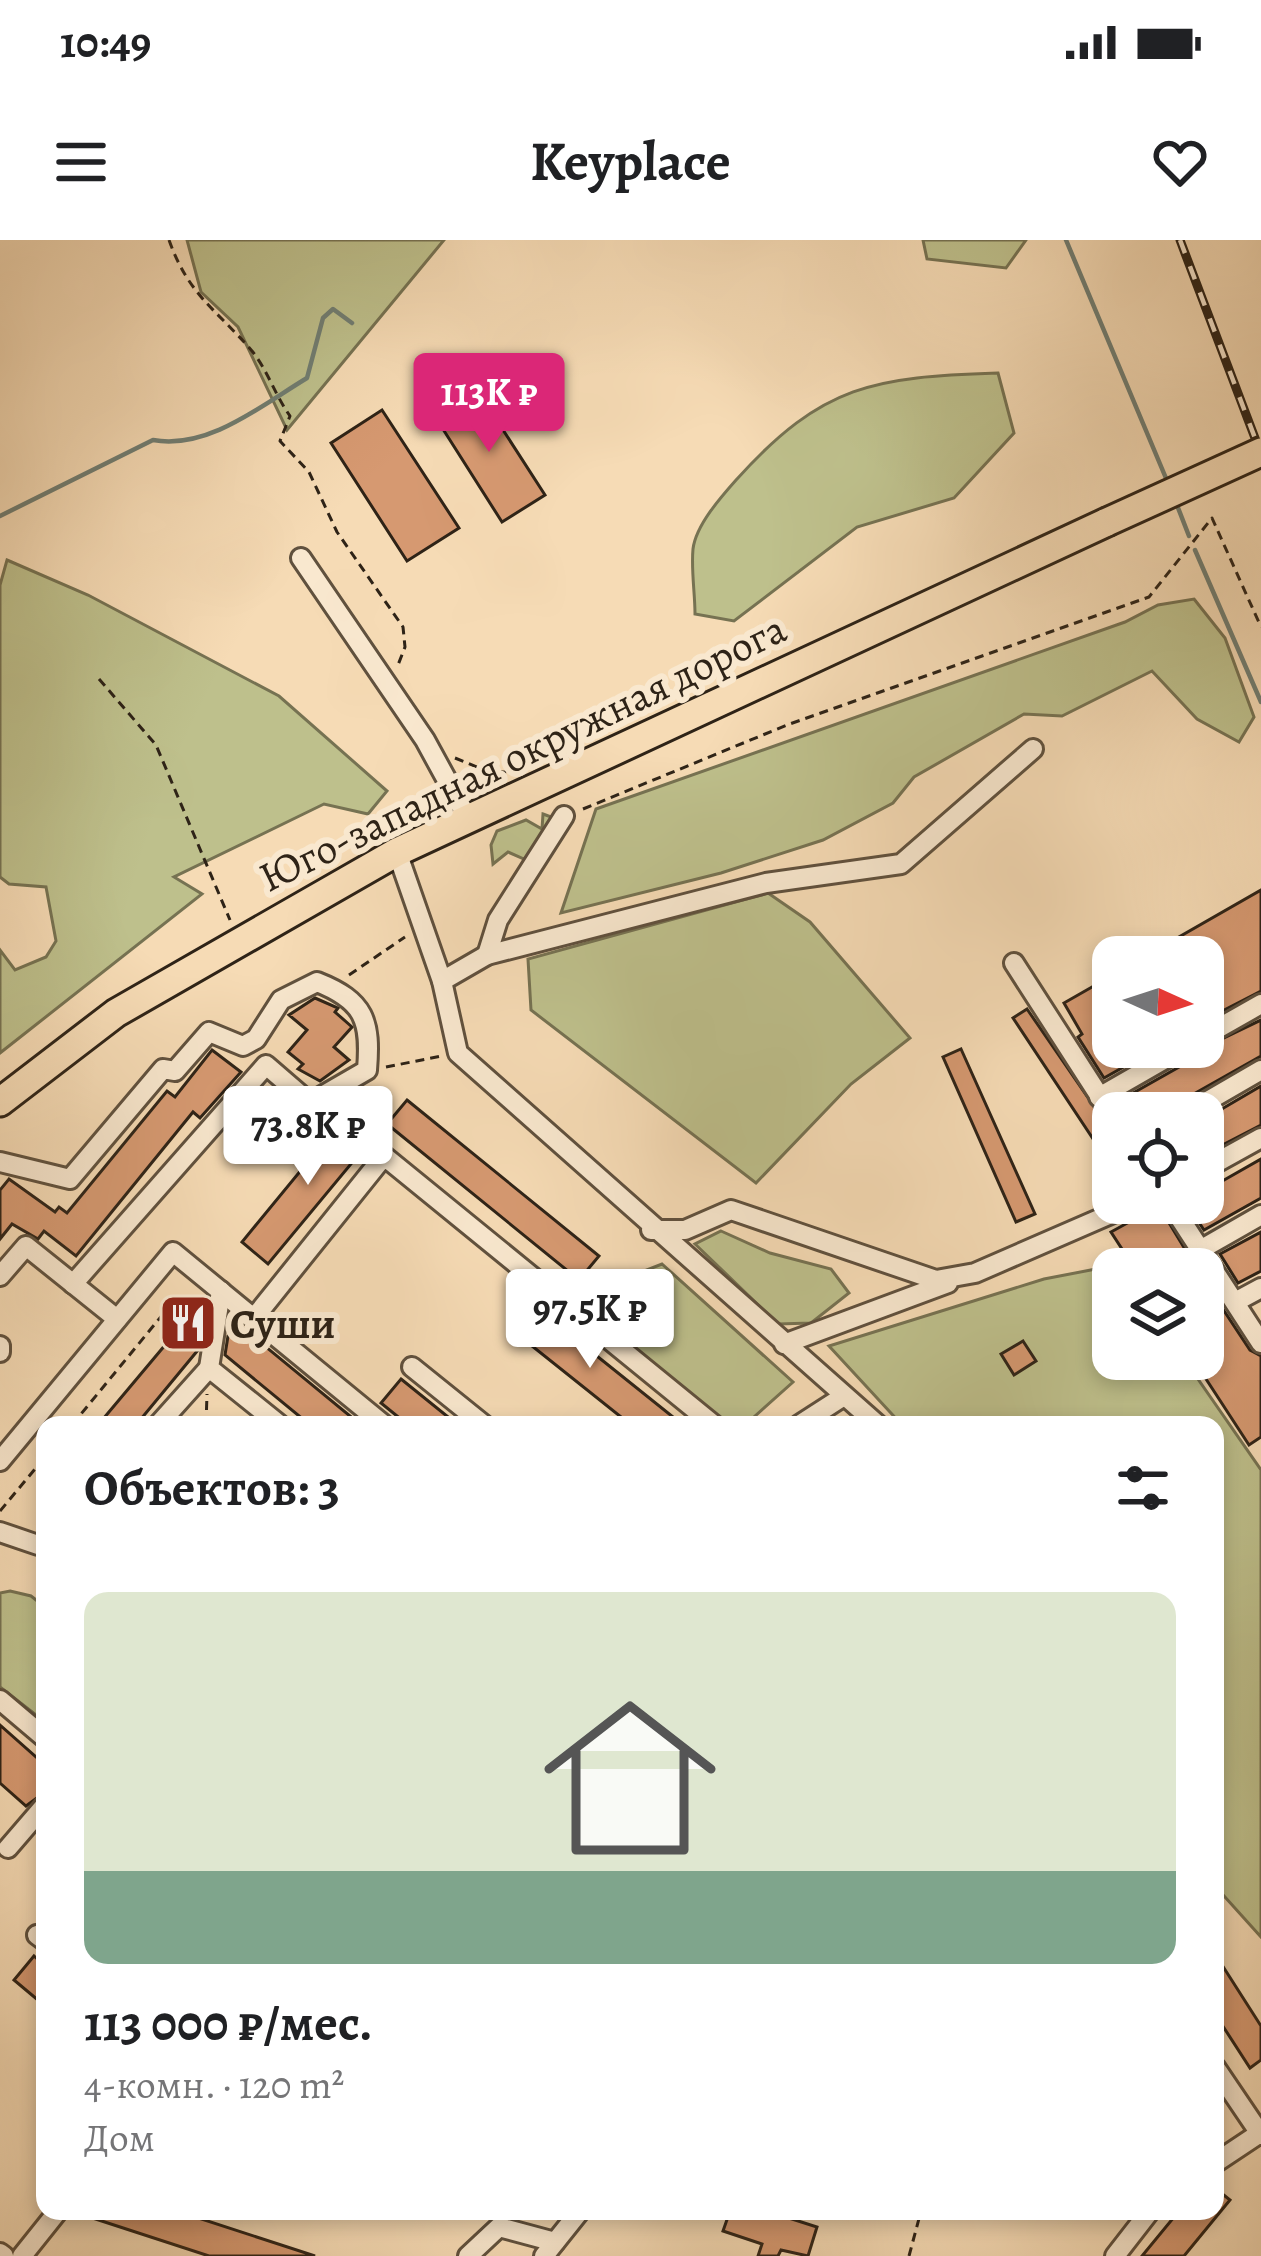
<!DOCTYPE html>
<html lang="ru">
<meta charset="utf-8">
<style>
:root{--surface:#fff;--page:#f6f6f6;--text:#202124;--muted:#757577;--accent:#db2777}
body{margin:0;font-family:Alegreya,serif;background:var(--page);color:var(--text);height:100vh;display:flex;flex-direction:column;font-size:45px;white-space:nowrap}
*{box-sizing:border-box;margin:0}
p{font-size:39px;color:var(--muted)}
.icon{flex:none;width:66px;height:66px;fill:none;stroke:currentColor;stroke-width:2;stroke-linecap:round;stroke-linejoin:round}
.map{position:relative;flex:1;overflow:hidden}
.sheet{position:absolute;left:36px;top:1176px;width:1188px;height:804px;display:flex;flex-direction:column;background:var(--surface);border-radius:24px;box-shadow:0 6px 18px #0003}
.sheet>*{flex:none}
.needle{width:78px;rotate:93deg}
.buttons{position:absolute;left:1092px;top:696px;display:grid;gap:24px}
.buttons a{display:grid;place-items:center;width:132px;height:132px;border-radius:24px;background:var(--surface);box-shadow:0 6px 18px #0003;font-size:60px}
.price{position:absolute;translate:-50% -102px;padding:0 27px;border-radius:12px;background:#fff;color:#222;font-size:39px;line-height:78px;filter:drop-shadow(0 3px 6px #0008)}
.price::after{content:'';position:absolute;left:50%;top:72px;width:36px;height:27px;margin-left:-18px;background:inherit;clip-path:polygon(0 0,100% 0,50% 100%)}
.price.active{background:var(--accent);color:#fff}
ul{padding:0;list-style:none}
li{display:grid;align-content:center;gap:24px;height:636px;padding:0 48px}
li span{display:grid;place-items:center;height:372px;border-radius:24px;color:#555}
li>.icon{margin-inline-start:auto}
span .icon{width:216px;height:216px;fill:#fffc;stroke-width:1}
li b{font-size:51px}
h2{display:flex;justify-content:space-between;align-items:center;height:144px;padding:0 48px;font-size:51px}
.status{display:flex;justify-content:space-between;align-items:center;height:84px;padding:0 60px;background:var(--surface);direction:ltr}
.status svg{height:33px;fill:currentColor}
header{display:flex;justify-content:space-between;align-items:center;height:156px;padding:0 48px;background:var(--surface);font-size:54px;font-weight:600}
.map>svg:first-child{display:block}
.green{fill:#bec08c;stroke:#767252;stroke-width:3}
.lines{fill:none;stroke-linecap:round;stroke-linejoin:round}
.stream{stroke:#717e73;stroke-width:4.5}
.building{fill:#d69971;stroke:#2e2317;stroke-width:3}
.minor-casing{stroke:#60513e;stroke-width:24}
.highway-casing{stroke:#2e2317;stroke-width:33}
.path{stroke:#2e2317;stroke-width:3;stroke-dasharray:9 6;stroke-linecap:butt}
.minor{stroke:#f9e8cf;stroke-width:18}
.highway{stroke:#f6dbb5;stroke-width:27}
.rail-casing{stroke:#2e2317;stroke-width:9}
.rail{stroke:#f9e8cf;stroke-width:4.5;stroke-dasharray:14;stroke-linecap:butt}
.highway-bridge-casing{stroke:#2e2317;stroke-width:33;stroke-linecap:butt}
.highway-bridge{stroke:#f6dbb5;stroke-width:27}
.labels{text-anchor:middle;stroke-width:12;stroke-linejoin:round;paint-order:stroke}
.street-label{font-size:42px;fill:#2e2317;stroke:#f9e8cf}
.poi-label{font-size:42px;font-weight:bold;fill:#2e2317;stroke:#f9e8cf;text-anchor:start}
</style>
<div class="status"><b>10:49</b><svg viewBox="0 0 49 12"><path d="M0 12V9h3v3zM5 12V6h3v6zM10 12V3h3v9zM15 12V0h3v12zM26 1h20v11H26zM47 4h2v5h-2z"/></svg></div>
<header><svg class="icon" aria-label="menu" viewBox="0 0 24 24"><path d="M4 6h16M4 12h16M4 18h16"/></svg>Keyplace<svg class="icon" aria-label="heart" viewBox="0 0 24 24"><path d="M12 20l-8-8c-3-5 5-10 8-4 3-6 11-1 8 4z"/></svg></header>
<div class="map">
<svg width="1261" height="2016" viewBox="0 0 1261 2016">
<rect width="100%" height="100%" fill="#f6dbb5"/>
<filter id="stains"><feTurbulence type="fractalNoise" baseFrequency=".00167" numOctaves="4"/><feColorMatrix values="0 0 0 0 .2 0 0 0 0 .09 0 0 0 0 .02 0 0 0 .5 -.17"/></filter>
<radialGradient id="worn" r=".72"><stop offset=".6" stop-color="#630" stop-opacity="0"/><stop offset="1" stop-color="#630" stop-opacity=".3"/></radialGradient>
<g class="green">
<path d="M187,0h257l-157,190 -49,-103 -37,-35z"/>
<path d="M923,0h103l-20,28 -79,-9z"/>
<path d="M998,133l16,60 -60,65 -97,29 -123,94 -39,-7c0,-21 -4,-44 -2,-65 3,-24 28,-52 44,-70 86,-95 137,-102 261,-106z"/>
<path d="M7,320l81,35 191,101 108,95 -19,23 -44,-10 -150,73 28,17 -202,159v-103l15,20 31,-13 10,-16 -10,-54 -37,-3 -9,-7v-292z"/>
<path d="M1194,359l31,39 29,79 -15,25 -42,-23 -45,-48 -90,45 -38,-2 -110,63 -21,26 -70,37 -102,33 -160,40 35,-104 529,-187 33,-17z"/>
<path d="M543,574l11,4 -18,32 -12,9 -16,-7 -15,12 -2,-19 6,-14 29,-11 16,9z"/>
<path d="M768,653l42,29 100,116 -59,46 -95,99 -225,-173 -3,-51z"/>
<path d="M721,991l49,22 61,16 18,24 -38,30 -33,1 -83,-80z"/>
<path d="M662,1024l131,118 -48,43h-16l-144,-116v-15z"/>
<path d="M1122,1024l4,5h-13v90h71l77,111v467l-46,-51v-461h-313l-73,-79 215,-67z"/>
<path d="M10,1351l21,5 14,11v115l-45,-35v-94z"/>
</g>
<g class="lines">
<g class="stream">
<path d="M1066,0l102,243"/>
<path d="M1175,260l14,36"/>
<path d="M0,276l153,-76c55,10 109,-35 154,-62l16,-60 10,-9 19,14"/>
<path d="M1195,310l66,152"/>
</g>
</g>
<g class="building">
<path d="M476,148l69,107 -43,27 -68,-107z"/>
<path d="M382,170l77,118 -52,33 -76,-118z"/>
<path d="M1261,650v101l-58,30v-64h-59z"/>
<path d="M1113,735v26l-13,7 13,23v16h46l-55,31 -26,-41 4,-3 -18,-31z"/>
<path d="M315,758l23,10 -3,4 17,15 -18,20 15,13 -29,21 -22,-12 5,-5 -15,-12 19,-22 -18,-15z"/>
<path d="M1027,769l86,125v35l-100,-151z"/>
<path d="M1261,780v36l-101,57h-34l-7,-12 74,-42 6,-9z"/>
<path d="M961,809l74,165 -19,8 -73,-165z"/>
<path d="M212,810l29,22 -41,46 -7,-6 -117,144 -32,-25 -6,8 -26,-15 -12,15v-49l9,-11 46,33 4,-5 8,6 100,-122 8,6z"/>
<path d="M1261,846v39l-58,30v-35z"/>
<path d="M407,860l192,156 -20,24 -192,-156z"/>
<path d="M348,873l27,22 -107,129 -26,-22z"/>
<path d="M1261,919v39l-57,32 -18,-27h17v-11z"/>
<path d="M1149,963h8l40,66h-62l-24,-37 31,-17z"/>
<path d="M1261,992v39l-23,12 -18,-29z"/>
<path d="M1203,1039l47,71 11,6v81l-12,8 -56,-86h10z"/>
<path d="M532,1064l151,121h-52l-119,-95z"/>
<path d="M187,1079l14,12 -3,19 -62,75h-38z"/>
<path d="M238,1084l123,101h-51l-85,-70 3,-19z"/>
<path d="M1023,1101l13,20 -22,14 -13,-21z"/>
<path d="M401,1139l57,46h-50l-27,-22z"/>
<path d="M0,1485l45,40v27l-19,14 -26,-23z"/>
<path d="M1215,1714l46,72v34l-11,8 -35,-54z"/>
<path d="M34,1716l11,10v40l-31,-26z"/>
<path d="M1215,1948l15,12 -46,56h-42l37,-45h36z"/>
<path d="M71,1971h106l138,45h-106z"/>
<path d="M730,1971h37l50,16 -9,29 -27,-6 -3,6h-20l4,-12 -39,-13z"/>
</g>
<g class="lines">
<defs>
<g id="minor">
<path d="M301,318l124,182 42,77"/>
<path d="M397,612l45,129 16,72 420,372"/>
<path d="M487,715l11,-35 66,-104"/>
<path d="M1014,723l99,154"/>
<path d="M442,741l45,-26 279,-72 135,-19 132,-115"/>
<path d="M1203,797l58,-33"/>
<path d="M1099,857l87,-50"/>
<path d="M1187,873l74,-43"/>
<path d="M0,922l70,17 93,-110 12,2 34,-39 34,14 13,-7 25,-39 36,-18c48,19 54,39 50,88l-57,33 -44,-38 -193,219"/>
<path d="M1203,930l58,-32"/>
<path d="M1170,963l91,140"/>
<path d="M651,990h34l46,-20 205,70 39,-7 161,-70"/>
<path d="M1200,1010l61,-35"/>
<path d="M0,1036l26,-30 91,73"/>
<path d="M221,1051l-12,77 71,57"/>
<path d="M1235,1062l26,-14"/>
<path d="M254,1078l130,-162 330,269"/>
<path d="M784,1104l164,-61"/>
<path d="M0,1106v6"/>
<path d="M412,1127l72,58"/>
<path d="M158,1185l51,-57"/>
<path d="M799,1185l45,-29"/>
<path d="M0,1221l173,-209 211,173"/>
<path d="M0,1292l38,13 7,-5"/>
<path d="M0,1460l45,38"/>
<path d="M8,1608l37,-43"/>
<path d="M37,1695l8,6"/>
<path d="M1215,1827l46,68"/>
<path d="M1215,1923l45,-30"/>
<path d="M0,2013l4,3"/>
<path d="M22,2016l36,-45"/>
<path d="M468,2016l31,-29 56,15"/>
<path d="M544,2016l36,-45"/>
<path d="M1115,2016l35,-45"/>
</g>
<path id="highway" d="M0,862l116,-89 281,-161 710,-330"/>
</defs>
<use href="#minor" class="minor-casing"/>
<use href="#highway" class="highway-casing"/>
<g class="path">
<path d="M169,0c20,56 47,69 83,111 16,20 23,44 38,65l-10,25 29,31 28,60 66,95 2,20 -7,18"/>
<path d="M99,439l57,66 74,175"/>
<path d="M455,518l34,14h25"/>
<path d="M583,569l204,-84 362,-128 63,-79 49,109"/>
<path d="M349,735l56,-38"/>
<path d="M386,827l56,-11"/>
<path d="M72,1185l101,-123"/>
<path d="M206,1185l1,-31"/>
<path d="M0,1271l45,-54"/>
<path d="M909,2016l12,-45"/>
</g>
<use href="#minor" class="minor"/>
<use href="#highway" class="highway"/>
<defs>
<path id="rail" d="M1180,0l81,214"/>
</defs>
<use href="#rail" class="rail-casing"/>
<use href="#rail" class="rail"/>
<defs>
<path id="highway-bridge" d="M1107,282l154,-70"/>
</defs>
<use href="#highway-bridge" class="highway-bridge-casing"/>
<use href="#highway-bridge" class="highway-bridge"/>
</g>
<defs>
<symbol id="restaurant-square" viewBox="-11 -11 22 22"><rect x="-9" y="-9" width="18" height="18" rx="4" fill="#8f2418" stroke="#f9e8cf"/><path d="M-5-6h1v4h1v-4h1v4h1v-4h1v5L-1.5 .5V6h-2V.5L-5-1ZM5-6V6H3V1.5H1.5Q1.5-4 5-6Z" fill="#fff"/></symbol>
</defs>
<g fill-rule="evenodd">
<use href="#restaurant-square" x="155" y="1050" width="66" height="66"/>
</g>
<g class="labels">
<g class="street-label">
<text transform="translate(522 512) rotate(-26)" y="15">Юго-западная окружная дорога</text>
</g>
<g class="poi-label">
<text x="230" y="1098">Суши</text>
</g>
</g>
<rect width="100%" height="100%" filter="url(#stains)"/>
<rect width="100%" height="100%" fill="url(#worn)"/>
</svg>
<div class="buttons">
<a><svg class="needle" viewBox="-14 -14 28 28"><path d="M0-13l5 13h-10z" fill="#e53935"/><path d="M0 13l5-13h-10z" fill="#757577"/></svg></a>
<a><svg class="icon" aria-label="locate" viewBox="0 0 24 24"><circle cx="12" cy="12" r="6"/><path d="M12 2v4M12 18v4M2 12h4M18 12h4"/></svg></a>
<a><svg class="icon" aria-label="layers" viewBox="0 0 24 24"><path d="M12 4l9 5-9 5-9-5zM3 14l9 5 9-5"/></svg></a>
</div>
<b class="price active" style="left:489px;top:215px">113K ₽</b>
<b class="price" style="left:308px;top:948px">73.8K ₽</b>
<b class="price" style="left:590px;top:1131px">97.5K ₽</b>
<section class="sheet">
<h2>Объектов: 3<svg class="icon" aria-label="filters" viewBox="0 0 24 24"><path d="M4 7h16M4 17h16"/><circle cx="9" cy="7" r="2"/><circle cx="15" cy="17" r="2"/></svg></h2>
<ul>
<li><span style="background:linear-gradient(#dfe7d0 75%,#7fa58c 0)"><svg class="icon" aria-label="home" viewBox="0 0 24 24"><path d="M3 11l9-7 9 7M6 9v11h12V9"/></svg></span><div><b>113 000 ₽/мес.</b><p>4-комн. · 120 m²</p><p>Дом</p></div></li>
</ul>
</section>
</div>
